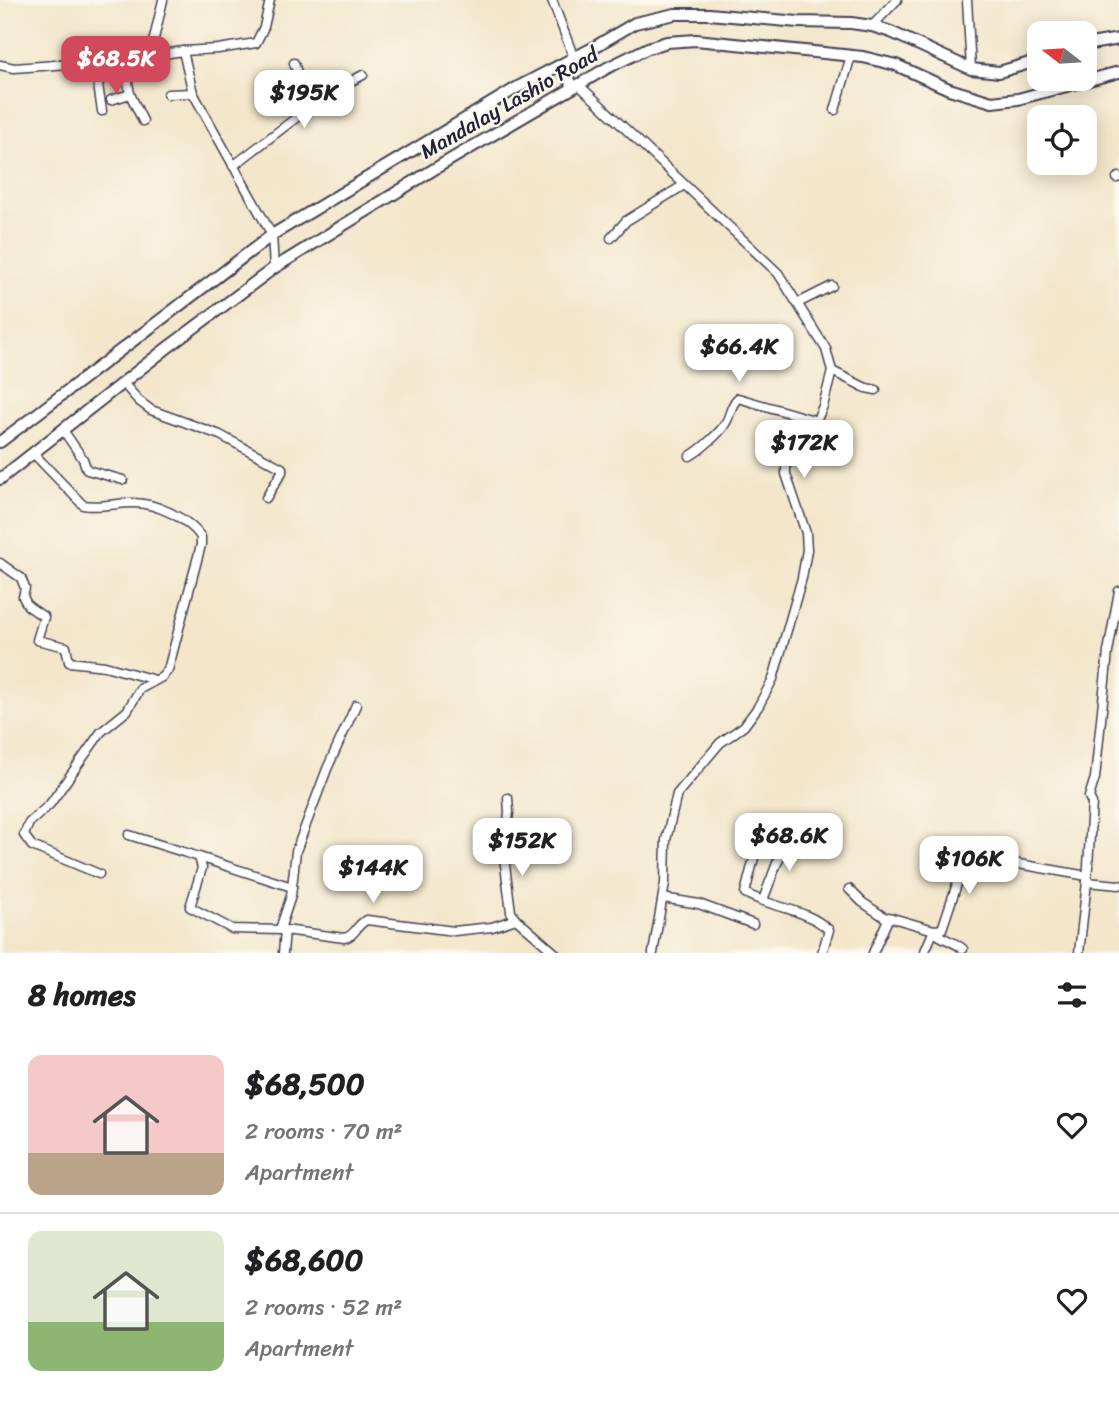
<!DOCTYPE html>
<meta charset="utf-8">
<style>
:root{--surface:#fff;--page:#f6f6f6;--text:#202124;--muted:#757577;--line:#e0e0e0;--accent:#d1495b}
body{margin:0;font-family:Sriracha,sans-serif;background:var(--page);color:var(--text);height:100vh;display:flex;flex-direction:column;font-size:26px;white-space:nowrap}
*{box-sizing:border-box;margin:0}
p{font-size:23px;color:var(--muted)}
.icon{flex:none;width:38px;height:38px;fill:none;stroke:currentColor;stroke-width:2;stroke-linecap:round;stroke-linejoin:round}
.map{position:relative;height:953px;overflow:hidden}
.drawer{display:flex;flex-direction:column;background:var(--surface);flex:1}
.drawer>*{flex:none}
.needle{width:46px;rotate:287deg}
.controls{position:absolute;left:1027px;top:21px;display:grid;gap:14px}
.controls a{display:grid;place-items:center;width:70px;height:70px;border-radius:14px;background:var(--surface);box-shadow:0 4px 18px #0003;font-size:35px}
.price{position:absolute;translate:-50% -60px;padding:0 16px;border-radius:14px;background:#fff;color:#222;font-size:23px;line-height:46px;filter:drop-shadow(0 2px 4px #0008)}
.price::after{content:'';position:absolute;left:50%;top:42px;width:21px;height:16px;margin-left:-10px;background:inherit;clip-path:polygon(0 0,100% 0,50% 100%)}
.price.selected{background:var(--accent);color:#fff}
ul{padding:0;list-style:none}
li{display:flex;align-items:center;gap:21px;height:175px;padding:0 28px}
li+li{border-top:2px solid var(--line)}
li span{display:grid;place-items:center;flex:none;width:196px;height:140px;border-radius:14px;color:#555}
li>.icon{margin-inline-start:auto}
span .icon{width:84px;height:84px;fill:#fffc;stroke-width:1}
li b{font-size:30px}
h2{display:flex;justify-content:space-between;align-items:center;height:84px;padding:0 28px;font-size:30px}
.map>svg:first-child{display:block}
.lines{fill:none;stroke-linecap:round;stroke-linejoin:round}
.minor-casing{stroke:#413f51;stroke-width:11}
.highway-casing{stroke:#413f51;stroke-width:14}
.minor{stroke:#fff;stroke-width:8}
.highway{stroke:#fff;stroke-width:10}
.labels{text-anchor:middle;stroke-width:5;stroke-linejoin:round;paint-order:stroke}
.street-label{font-size:21px;fill:#22223b;stroke:#fbf7ec}
</style>
<div class="map">
<svg width="1119" height="953" viewBox="0 0 1119 953">
<rect width="100%" height="100%" fill="#fbf7ec"/>
<filter id="ink" filterUnits="userSpaceOnUse"><feTurbulence type="fractalNoise" baseFrequency=".0143" numOctaves="2"/><feDisplacementMap in="SourceGraphic" scale="14" xChannelSelector="R" yChannelSelector="G"/><feConvolveMatrix kernelMatrix="1 2 1 2 8 2 1 2 1" color-interpolation-filters="sRGB"/></filter>
<filter id="wash" filterUnits="userSpaceOnUse"><feTurbulence type="fractalNoise" baseFrequency=".00686" numOctaves="4" result="noise"/><feDisplacementMap in="SourceGraphic" scale="28" xChannelSelector="R" yChannelSelector="G"/><feGaussianBlur stdDeviation="1.57" result="paint"/><feColorMatrix in="noise" values="0 0 0 0 0 0 0 0 0 0 0 0 0 0 0 0 0 1.4 0 .05"/><feComposite in="paint" operator="in"/></filter>
<g filter="url(#wash)">
<rect width="100%" height="100%" fill="#f3e6cb"/>
</g>
<g filter="url(#ink)">
<g class="lines">
<defs>
<g id="minor">
<path d="M270,0l-6,27 -8,16 -38,6 -35,2 10,42 79,142 2,33"/>
<path d="M552,0l22,58"/>
<path d="M967,0l4,69"/>
<path d="M872,26l25,-26"/>
<path d="M150,56l13,-56"/>
<path d="M124,60l6,34 13,27"/>
<path d="M294,63l12,37 -1,10"/>
<path d="M0,65l14,3 110,-8 59,-9"/>
<path d="M579,85l199,188 48,76 6,22 -9,35 -16,36 -21,23v9l20,59 1,17 -5,28 -29,101 -15,28 -14,19 -24,17 -43,51 -11,46 -1,43 -12,70"/>
<path d="M168,94l25,-1"/>
<path d="M111,100l19,-6"/>
<path d="M835,110l16,-54"/>
<path d="M102,111l-4,-26 8,-17 1,-7"/>
<path d="M233,166l97,-74 33,-17"/>
<path d="M1117,178l2,-1"/>
<path d="M611,238l15,-17 58,-36"/>
<path d="M798,303l34,-17"/>
<path d="M832,371l34,17 10,2"/>
<path d="M123,383l16,18 12,9 69,25 62,33v4l-16,26"/>
<path d="M63,430l20,29 4,11 36,10"/>
<path d="M33,453l50,52c16,3 34,-2 50,-2 23,0 55,15 68,34v8l-33,125 -6,7 -22,12 -13,22 -26,21 -51,72 -21,19 -5,12 8,11 67,28"/>
<path d="M690,456c9,-5 30,-23 35,-32 6,-9 5,-19 13,-26l79,23"/>
<path d="M0,563l21,15 4,10 -2,9 5,9 16,11 -7,23 29,7 3,15 36,4 50,14"/>
<path d="M508,798l1,14 -5,45 7,55 5,7 39,34"/>
<path d="M129,835l70,22 3,11 -12,39 42,22 50,1"/>
<path d="M199,857l93,30"/>
<path d="M754,858l-9,35c26,15 61,15 84,37l-7,23"/>
<path d="M1087,882l32,3"/>
<path d="M849,889l13,13 25,17"/>
<path d="M663,898l36,6 54,20"/>
<path d="M763,900l14,-37 16,-28"/>
<path d="M280,929l11,-33 5,-45 31,-82 29,-64"/>
<path d="M933,931c8,8 21,10 30,18"/>
<path d="M925,951l9,-21"/>
<path d="M283,953l2,-23 59,8c12,-2 12,-14 23,-18l87,11 38,-4 24,-8"/>
<path d="M873,953l16,-36 45,13 8,-1 21,-63 9,-5 41,2 74,13"/>
<path d="M1079,953l8,-71 5,-79 -3,-6 6,-19 13,-126 11,-61"/>
</g>
<g id="highway">
<path d="M1085,45l34,-6"/>
<path d="M560,66l14,21"/>
<path d="M0,442l272,-207 246,-148 73,-38 44,-26 40,-9h34l89,8 53,1 21,3 19,6 80,37 28,3 41,-12"/>
<path d="M0,479l167,-131 107,-80 162,-100 171,-100 41,-20 19,-6 29,-2 167,17 33,8 53,24 43,13 26,-3 101,-27"/>
</g>
</defs>
<use href="#minor" class="minor-casing"/>
<use href="#highway" class="highway-casing"/>
<use href="#minor" class="minor"/>
<use href="#highway" class="highway"/>
</g>
</g>
<g class="labels">
<g class="street-label">
<text transform="translate(509 103) rotate(-30)" y="7">Mandalay Lashio Road</text>
</g>
</g>
</svg>
<div class="controls">
<a><svg class="needle" viewBox="-14 -14 28 28"><path d="M0-13l5 13h-10z" fill="#e53935"/><path d="M0 13l5-13h-10z" fill="#757577"/></svg></a>
<a><svg class="icon" aria-label="locate" viewBox="0 0 24 24"><circle cx="12" cy="12" r="6"/><path d="M12 2v4M12 18v4M2 12h4M18 12h4"/></svg></a>
</div>
<b class="price selected" style="left:116px;top:96px">$68.5K</b>
<b class="price" style="left:304px;top:130px">$195K</b>
<b class="price" style="left:739px;top:384px">$66.4K</b>
<b class="price" style="left:804px;top:480px">$172K</b>
<b class="price" style="left:789px;top:873px">$68.6K</b>
<b class="price" style="left:522px;top:878px">$152K</b>
<b class="price" style="left:969px;top:896px">$106K</b>
<b class="price" style="left:373px;top:905px">$144K</b>
</div>
<section class="drawer">
<h2>8 homes<svg class="icon" aria-label="filters" viewBox="0 0 24 24"><path d="M4 7h16M4 17h16"/><circle cx="9" cy="7" r="2"/><circle cx="15" cy="17" r="2"/></svg></h2>
<ul>
<li><span style="background:linear-gradient(#f6c9c9 70%,#b9a48a 0)"><svg class="icon" aria-label="home" viewBox="0 0 24 24"><path d="M3 11l9-7 9 7M6 9v11h12V9"/></svg></span><div><b>$68,500</b><p>2 rooms · 70 m²</p><p>Apartment</p></div><svg class="icon" aria-label="heart" viewBox="0 0 24 24"><path d="M12 20l-8-8c-3-5 5-10 8-4 3-6 11-1 8 4z"/></svg></li>
<li><span style="background:linear-gradient(#dfe7d0 65%,#8fb573 0)"><svg class="icon" aria-label="home" viewBox="0 0 24 24"><path d="M3 11l9-7 9 7M6 9v11h12V9"/></svg></span><div><b>$68,600</b><p>2 rooms · 52 m²</p><p>Apartment</p></div><svg class="icon" aria-label="heart" viewBox="0 0 24 24"><path d="M12 20l-8-8c-3-5 5-10 8-4 3-6 11-1 8 4z"/></svg></li>
</ul>
</section>
